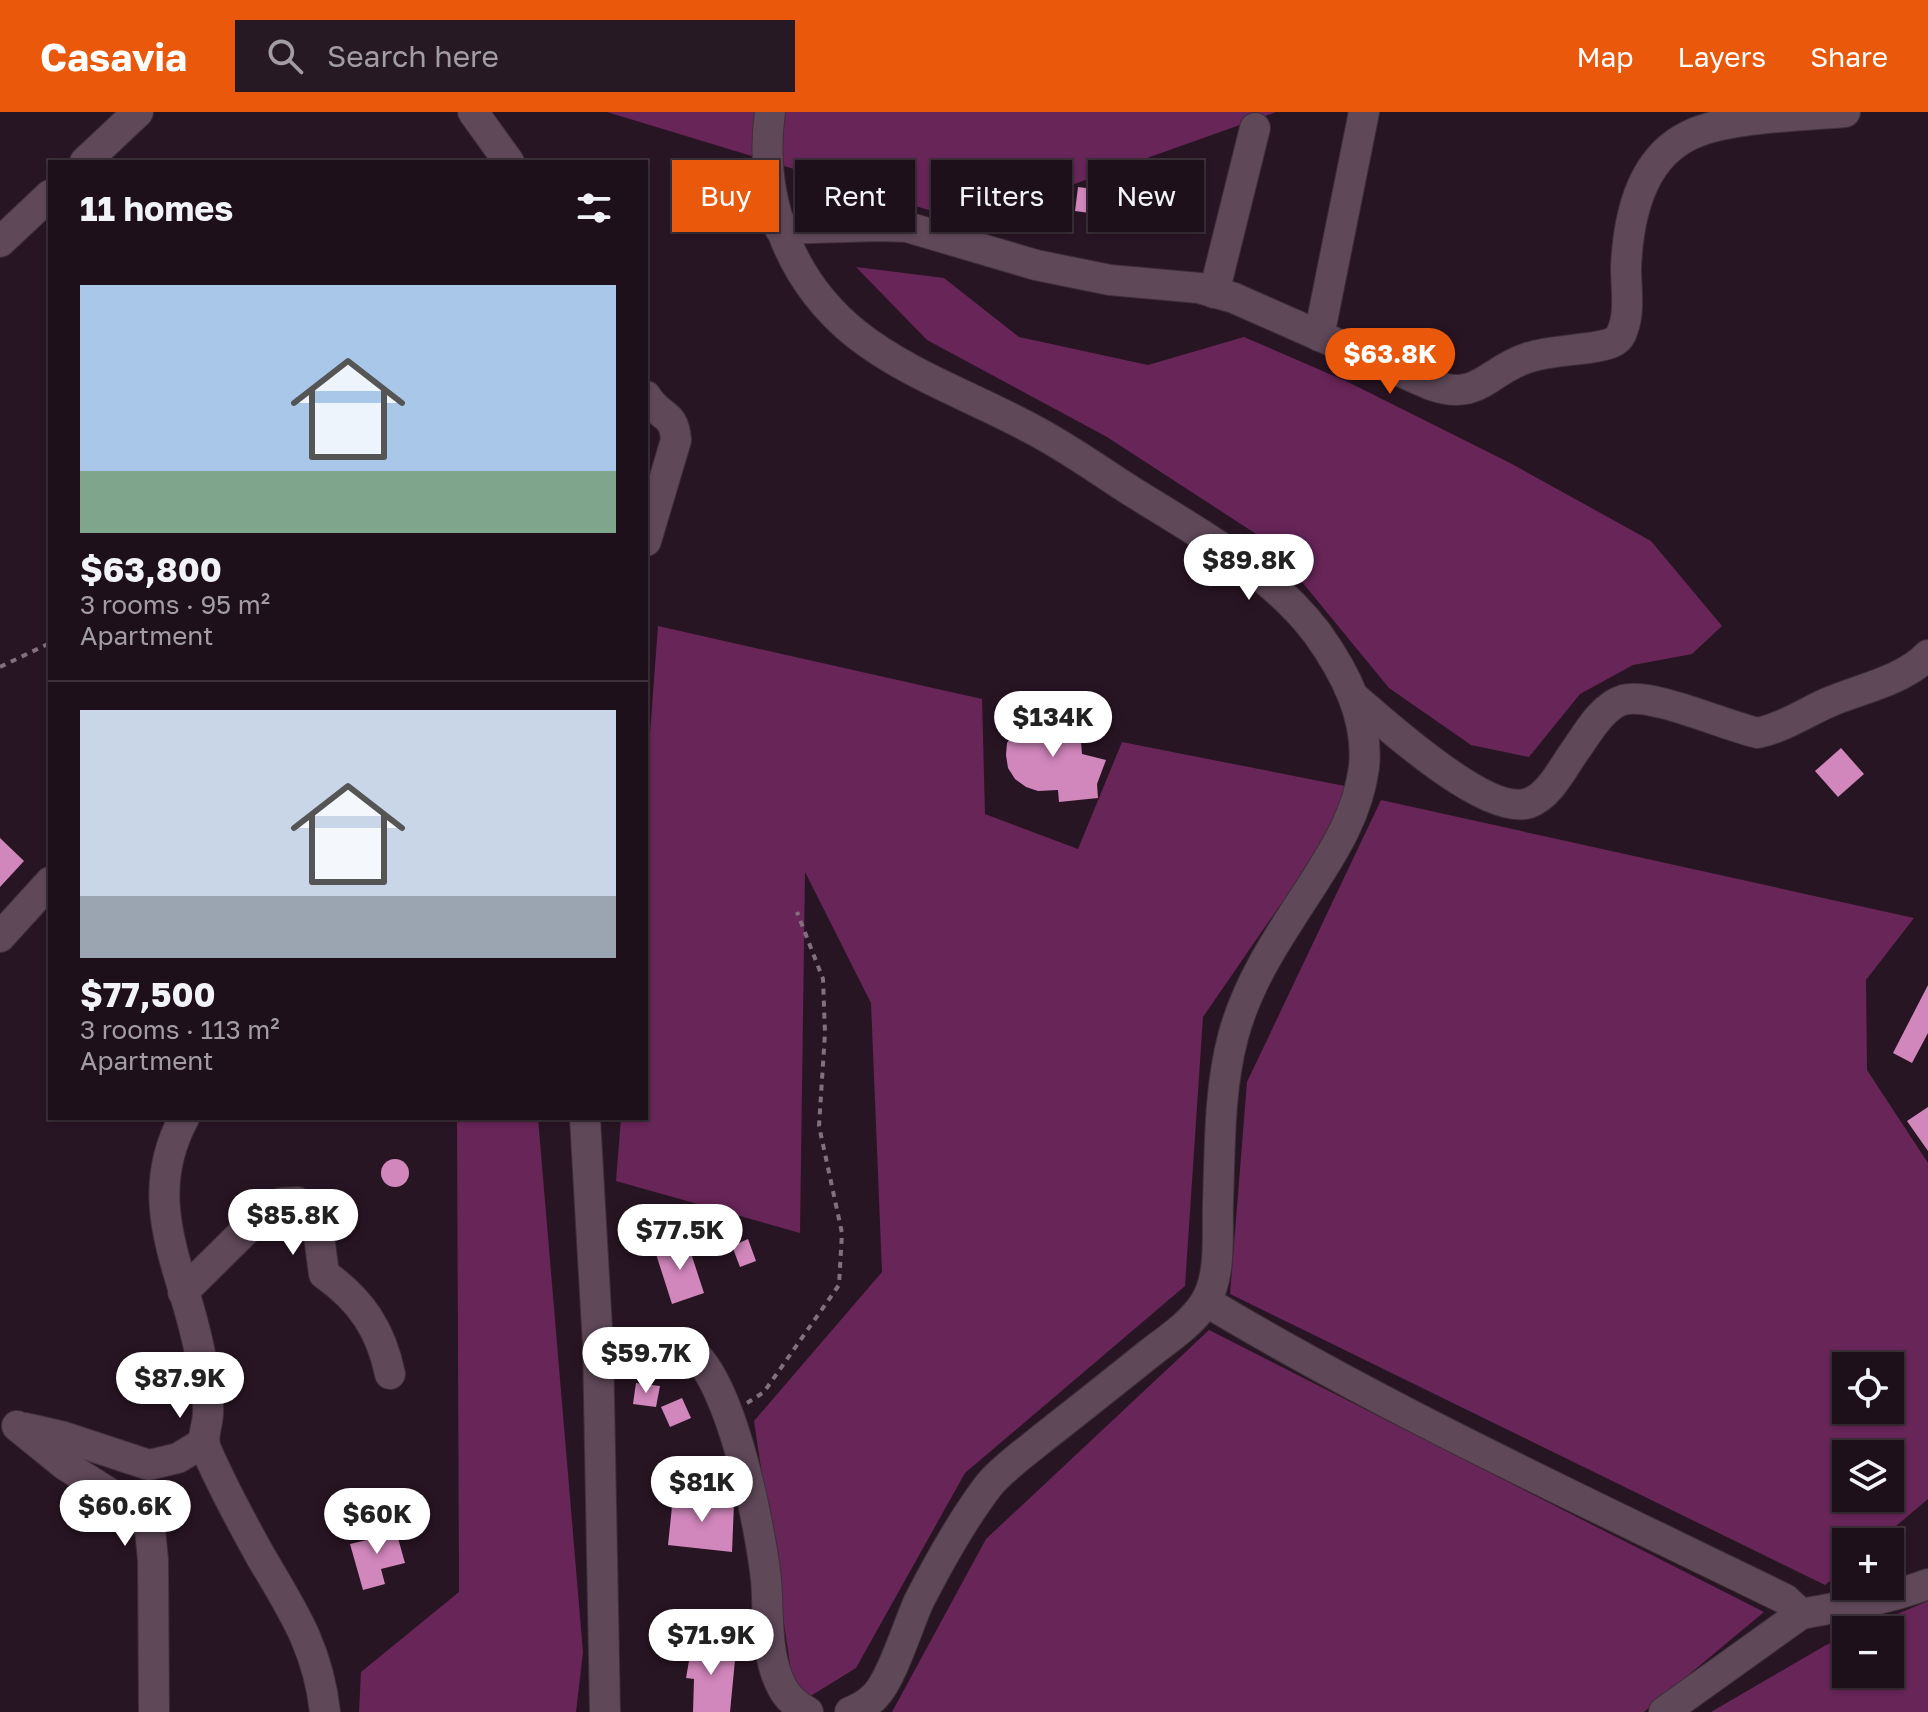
<!DOCTYPE html>
<meta charset="utf-8">
<style>
:root{--surface:#1e101a;--page:#261923;--text:#f1f3f6;--muted:#a19da2;--line:#3c3039;--accent:#ea580c}
body{margin:0;font-family:"Golos Text",sans-serif;background:var(--page);color:var(--text);height:100vh;display:flex;flex-direction:column;font-size:30px;white-space:nowrap}
*{box-sizing:border-box;margin:0}
p{font-size:26px;color:var(--muted)}
.icon{flex:none;width:44px;height:44px;fill:none;stroke:currentColor;stroke-width:2;stroke-linecap:round;stroke-linejoin:round}
.map{position:relative;flex:1;overflow:hidden}
.panel{position:absolute;left:48px;top:48px;width:600px;height:960px;display:flex;flex-direction:column;background:var(--surface);border-radius:0px;box-shadow:0 2px 6px #0004,0 0 0 2px var(--line)}
.panel>*{flex:none}
.guide{position:absolute;left:672px;top:48px;width:760px;height:72px;display:flex;gap:16px}
.fabs{position:absolute;left:1832px;top:1240px;display:grid;gap:16px}
.fabs a{display:grid;place-items:center;width:72px;height:72px;border-radius:0px;background:var(--surface);box-shadow:0 2px 6px #0004,0 0 0 2px var(--line);font-size:40px}
.price{position:absolute;translate:-50% -68px;padding:0 18px;border-radius:28px;background:#fff;color:#222;font-size:26px;line-height:52px;filter:drop-shadow(0 2px 4px #0008)}
.price::after{content:'';position:absolute;left:50%;top:48px;width:24px;height:18px;margin-left:-12px;background:inherit;clip-path:polygon(0 0,100% 0,50% 100%)}
.price.selected{background:var(--accent);color:#fff}
ul{padding:0;list-style:none}
li{display:grid;align-content:center;gap:16px;height:424px;padding:0 32px}
li+li{border-top:2px solid var(--line)}
li span{display:grid;place-items:center;height:248px;border-radius:0px;color:#555}
li>.icon{margin-inline-start:auto}
span .icon{width:144px;height:144px;fill:#fffc;stroke-width:1}
li b{font-size:34px}
h2{display:flex;justify-content:space-between;align-items:center;height:96px;padding:0 32px;font-size:34px}
.tag{padding:0 28px;border-radius:0px;background:var(--surface);box-shadow:0 2px 6px #0004,0 0 0 2px var(--line);font-size:28px;line-height:72px}
.tag.selected{background:var(--accent);color:#fff}
header{display:flex;align-items:center;gap:48px;box-sizing:border-box;height:112px;padding:0 40px;background:var(--accent);color:#fff}
header strong{font-size:38px}
nav{display:flex;gap:44px;margin-inline-start:auto;font-size:28px}
.search{width:560px;height:72px;background:var(--page);display:flex;align-items:center;gap:20px;box-sizing:border-box;padding:0 28px;border-radius:0px;color:var(--muted);font-size:30px}
.map>svg:first-child{display:block}
.forest{fill:#672558;fill-rule:evenodd}
.building{fill:#d186bc}
.lines{fill:none;stroke-linecap:round;stroke-linejoin:round}
.minor-casing{stroke:#3d2f39;stroke-width:32}
.path{stroke:#82717d;stroke-width:4;stroke-dasharray:6 6;stroke-linecap:butt}
.minor{stroke:#5f4858;stroke-width:30}
</style>
<header>
<strong>Casavia</strong>
<div class="search"><svg class="icon" aria-label="search" viewBox="0 0 24 24"><circle cx="10" cy="10" r="6"/><path d="M15 15l6 6"/></svg>Search here</div>
<nav><a>Map</a><a>Layers</a><a>Share</a></nav>
</header>
<div class="map">
<svg width="1928" height="1600" viewBox="0 0 1928 1600">
<rect width="100%" height="100%" fill="#281523"/>
<g class="forest">
<path d="M607,0h669l-308,110z"/>
<path d="M856,155l88,11 75,59 129,28 96,-28 104,45 164,82 139,77 71,85 -30,28 -59,11 -53,29 -51,63 -58,-12 -82,-57 -119,-145 -163,-106 -180,-97z"/>
<path d="M658,514l324,73 3,115 93,35 44,-107 238,47 -157,228 -18,269 -220,187 -109,195 -60,37 -42,-284 128,-149 -11,-269 -66,-131 -5,361 -184,-52 5,-63h25v-331z"/>
<path d="M1381,688l533,118 -48,62 1,90 61,93v336l-51,43h-31v26l-21,17 -595,-291 17,-212zM1890,1254v44h-44v-44zM1846,1342h44v44h-44z"/>
<path d="M457,1006h81l45,534 -7,60h-217l2,-40 98,-80z"/>
<path d="M1209,1218l555,282 -120,100h-752l94,-173z"/>
<path d="M1928,1489v111h-217l115,-67 20,-9v38h44v-44h-30z"/>
</g>
<g class="building">
<path d="M1078,75l16,2 -4,24 -15,-2z"/>
<path d="M1044,602l12,2 19,15 6,11 1,12 24,6 -9,24 1,14 -39,4 -1,-12 -20,1 -12,-4 -11,-8 -7,-11 -2,-13 1,-12 14,-21 11,-6z"/>
<path d="M1841,636l23,26 -26,23 -23,-26z"/>
<path d="M0,726l24,23 -24,26z"/>
<path d="M1928,873v48l-16,30 -19,-10z"/>
<path d="M1928,995v44l-21,-30z"/>
<circle cx="395" cy="1061" r="14"/>
<path d="M686,1126l18,55 -32,11 -16,-50 15,-5 -2,-5z"/>
<path d="M748,1127l8,22 -16,6 -8,-21z"/>
<path d="M636,1271l24,3 -4,21 -23,-3z"/>
<path d="M682,1286l9,20 -21,9 -9,-20z"/>
<path d="M673,1385l61,6 -2,49 -64,-7z"/>
<path d="M394,1412l11,39 -24,6 4,15 -22,6 -13,-46 21,-5 -2,-8z"/>
<path d="M699,1523l23,3 -3,20 16,2 -5,52h-37l1,-33 -8,-1 4,-23 6,1z"/>
</g>
<g class="lines">
<defs>
<g id="minor">
<path d="M473,0l36,50"/>
<path d="M770,0c-12,85 19,168 86,222 52,41 117,63 174,94 37,19 71,44 106,66 64,40 135,78 181,139 28,39 52,85 47,134 -6,47 -30,84 -55,123 -30,46 -62,93 -76,147 -14,53 -13,110 -15,165 -1,32 4,75 -14,102 -13,20 -36,35 -54,49 -35,28 -70,56 -106,84 -18,15 -40,30 -55,48 -27,35 -50,77 -70,116 -11,24 -27,77 -43,94 -7,8 -16,13 -26,17"/>
<path d="M85,50l53,-50"/>
<path d="M780,117l100,-3 27,1 129,38 74,15 89,8 35,10 197,87c48,17 56,-14 96,-27 23,-8 49,-7 73,-12 11,-2 20,-5 23,-17 7,-18 3,-42 3,-61 2,-49 14,-108 62,-132 36,-19 114,-20 157,-24"/>
<path d="M0,130l50,-47"/>
<path d="M1214,181l41,-165"/>
<path d="M1319,224l45,-224"/>
<path d="M646,284c14,23 28,15 30,44l-30,101"/>
<path d="M1355,586c31,27 133,119 174,105 22,-8 35,-38 48,-55 11,-16 26,-42 46,-48 29,-8 102,26 135,33 26,-6 45,-19 69,-30 32,-14 76,-22 101,-48"/>
<path d="M0,825l50,-55"/>
<path d="M184,1006c-47,87 3,156 17,241 3,17 8,37 7,54 0,12 -7,24 -2,36 16,37 35,72 55,108 32,54 57,91 64,155"/>
<path d="M585,1006l13,228 7,366"/>
<path d="M183,1180l78,-77 20,-12 16,-1 20,19 7,53c37,26 57,56 66,100"/>
<path d="M1207,1190c185,111 384,202 578,297l16,15c43,-8 85,-14 127,-30"/>
<path d="M598,1234l92,4c42,31 70,176 76,229 3,34 -1,77 16,108 6,12 15,19 26,25"/>
<path d="M17,1314l48,39 74,47 11,18 3,30 1,152"/>
<path d="M26,1316l35,8 88,29 29,-7 25,-15"/>
<path d="M1664,1600l137,-98"/>
</g>
</defs>
<use href="#minor" class="minor-casing"/>
<g class="path">
<path d="M0,555l50,-24"/>
<path d="M747,1291l17,-11 75,-107 3,-52 -23,-107 6,-93 -2,-54 -26,-67"/>
</g>
<use href="#minor" class="minor"/>
</g>
</svg>
<div class="fabs">
<a><svg class="icon" aria-label="locate" viewBox="0 0 24 24"><circle cx="12" cy="12" r="6"/><path d="M12 2v4M12 18v4M2 12h4M18 12h4"/></svg></a>
<a><svg class="icon" aria-label="layers" viewBox="0 0 24 24"><path d="M12 4l9 5-9 5-9-5zM3 14l9 5 9-5"/></svg></a>
<a>+</a>
<a>−</a>
</div>
<b class="price selected" style="left:1390px;top:284px">$63.8K</b>
<b class="price" style="left:1249px;top:490px">$89.8K</b>
<b class="price" style="left:1053px;top:647px">$134K</b>
<b class="price" style="left:293px;top:1145px">$85.8K</b>
<b class="price" style="left:680px;top:1160px">$77.5K</b>
<b class="price" style="left:646px;top:1283px">$59.7K</b>
<b class="price" style="left:180px;top:1308px">$87.9K</b>
<b class="price" style="left:702px;top:1412px">$81K</b>
<b class="price" style="left:125px;top:1436px">$60.6K</b>
<b class="price" style="left:377px;top:1444px">$60K</b>
<b class="price" style="left:711px;top:1565px">$71.9K</b>
<div class="guide">
<a class="tag selected">Buy</a>
<a class="tag">Rent</a>
<a class="tag">Filters</a>
<a class="tag">New</a>
</div>
<section class="panel">
<h2>11 homes<svg class="icon" aria-label="filters" viewBox="0 0 24 24"><path d="M4 7h16M4 17h16"/><circle cx="9" cy="7" r="2"/><circle cx="15" cy="17" r="2"/></svg></h2>
<ul>
<li><span style="background:linear-gradient(#a9c7e8 75%,#7fa58c 0)"><svg class="icon" aria-label="home" viewBox="0 0 24 24"><path d="M3 11l9-7 9 7M6 9v11h12V9"/></svg></span><div><b>$63,800</b><p>3 rooms · 95 m²</p><p>Apartment</p></div></li>
<li><span style="background:linear-gradient(#c9d6e8 75%,#9aa5b1 0)"><svg class="icon" aria-label="home" viewBox="0 0 24 24"><path d="M3 11l9-7 9 7M6 9v11h12V9"/></svg></span><div><b>$77,500</b><p>3 rooms · 113 m²</p><p>Apartment</p></div></li>
</ul>
</section>
</div>
